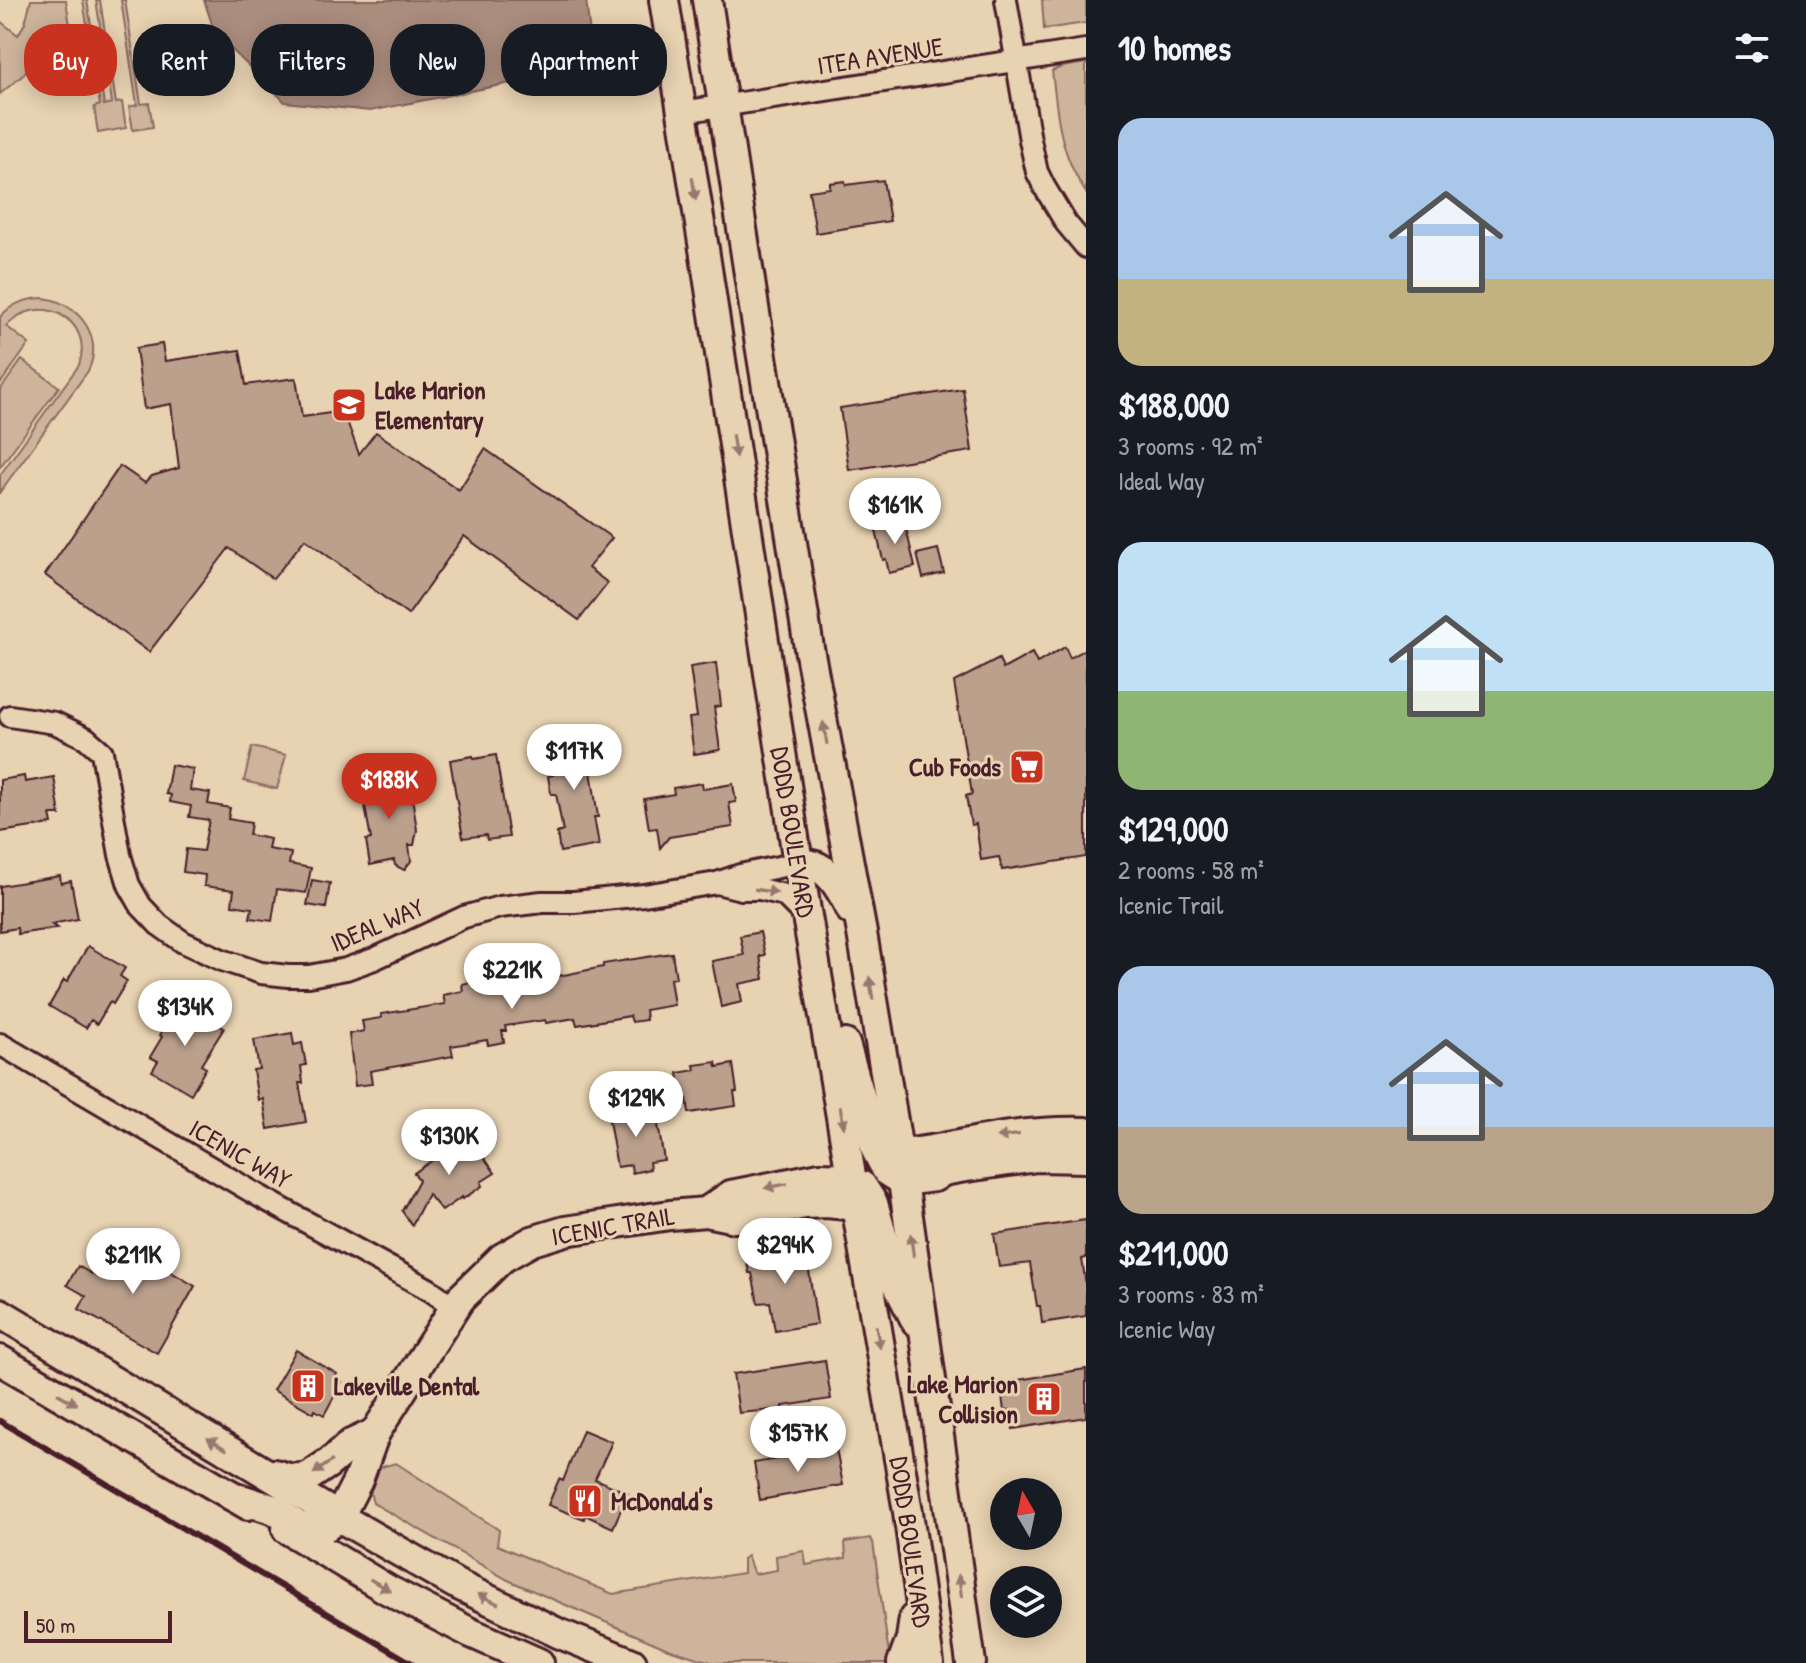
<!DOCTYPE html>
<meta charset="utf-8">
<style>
:root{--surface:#171b24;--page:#20242c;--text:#f1f3f6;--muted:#9ea1a6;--accent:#c8321e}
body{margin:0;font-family:"Patrick Hand",sans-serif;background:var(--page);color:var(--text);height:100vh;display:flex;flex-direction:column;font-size:30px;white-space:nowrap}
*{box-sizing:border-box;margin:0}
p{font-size:26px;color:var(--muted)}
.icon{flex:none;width:44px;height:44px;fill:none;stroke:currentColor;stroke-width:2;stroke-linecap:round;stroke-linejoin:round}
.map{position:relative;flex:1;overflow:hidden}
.sheet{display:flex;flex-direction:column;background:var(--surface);width:720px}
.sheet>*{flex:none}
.guide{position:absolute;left:24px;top:24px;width:760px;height:72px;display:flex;gap:16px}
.needle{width:52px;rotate:351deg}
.buttons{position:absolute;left:990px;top:1478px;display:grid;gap:16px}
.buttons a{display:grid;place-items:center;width:72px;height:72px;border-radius:50%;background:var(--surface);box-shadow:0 4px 20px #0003;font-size:40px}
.scale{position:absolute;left:24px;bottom:20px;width:148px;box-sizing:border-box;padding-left:8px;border:4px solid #4a1f2b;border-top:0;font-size:22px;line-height:28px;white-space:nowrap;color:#4a1f2b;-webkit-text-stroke:6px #e7d2b1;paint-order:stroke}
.price{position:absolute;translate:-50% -68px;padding:0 18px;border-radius:28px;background:#fff;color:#222;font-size:26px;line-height:52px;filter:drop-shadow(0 2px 4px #0008)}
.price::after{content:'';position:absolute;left:50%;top:48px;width:24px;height:18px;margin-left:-12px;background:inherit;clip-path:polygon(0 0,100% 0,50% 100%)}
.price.current{background:var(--accent);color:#fff}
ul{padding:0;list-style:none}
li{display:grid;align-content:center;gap:16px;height:424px;padding:0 32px}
li span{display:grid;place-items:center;height:248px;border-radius:24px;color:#555}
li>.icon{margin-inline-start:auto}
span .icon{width:144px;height:144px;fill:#fffc;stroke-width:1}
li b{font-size:34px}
h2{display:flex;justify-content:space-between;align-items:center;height:96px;padding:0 32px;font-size:34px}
.tag{padding:0 28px;border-radius:32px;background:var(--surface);box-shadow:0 4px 20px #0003;font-size:28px;line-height:72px}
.tag.current{background:var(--accent);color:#fff}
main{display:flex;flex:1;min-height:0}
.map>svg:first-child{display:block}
.green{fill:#ceb49b;stroke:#8c6a63;stroke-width:2}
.water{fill:#ab8d7e;stroke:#84615d;stroke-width:2}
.building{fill:#bba08c;stroke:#4a1f2b;stroke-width:2}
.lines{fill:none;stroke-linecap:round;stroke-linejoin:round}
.street-casing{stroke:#4a1f2b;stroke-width:26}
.secondary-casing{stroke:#4a1f2b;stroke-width:34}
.street{stroke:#e7d2b1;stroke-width:20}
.secondary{stroke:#e7d2b1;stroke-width:28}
.rail{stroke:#4a1f2b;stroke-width:6}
.oneway{fill:#98786e}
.labels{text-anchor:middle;stroke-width:6;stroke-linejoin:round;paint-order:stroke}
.street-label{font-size:26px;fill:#4a1f2b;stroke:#e7d2b1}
.poi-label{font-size:26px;font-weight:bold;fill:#4a1f2b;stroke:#e7d2b1;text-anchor:start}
</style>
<main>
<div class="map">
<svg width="1086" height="1663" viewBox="0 0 1086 1663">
<rect width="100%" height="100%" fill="#e7d2b1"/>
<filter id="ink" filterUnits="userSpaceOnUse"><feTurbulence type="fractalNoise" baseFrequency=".0125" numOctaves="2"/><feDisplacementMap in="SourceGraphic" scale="16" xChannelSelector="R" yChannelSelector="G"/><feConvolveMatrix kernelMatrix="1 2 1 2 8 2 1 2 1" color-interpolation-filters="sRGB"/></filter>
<g filter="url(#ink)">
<g class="green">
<path d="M31,0h35l8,51 -27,4 -3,-10 -21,30 -23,19v-73l18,14 7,-12z"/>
<path d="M83,0h4l17,105 8,-2 -16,-103h4l16,103 6,-1 4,26 -28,5 -4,-26 6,-2z"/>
<path d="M121,0h4l16,104 8,-1 4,24 -20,3 -4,-23 8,-2z"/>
<path d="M1042,0h44v23l-42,6z"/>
<path d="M1086,63v130c-27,-42 -28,-74 -34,-122l10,-4z"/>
<path d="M43,298c35,4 62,39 45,73l-88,121v-17l79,-110c16,-46 -40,-75 -73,-39l23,18 -29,40v-67c12,-14 26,-18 43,-19z"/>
<path d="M22,360l37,27 -59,80v-77z"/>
<path d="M252,747l34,8 -9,34 -33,-8z"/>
<path d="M396,1463l103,67 -2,15 116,49 130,-21v-14l4,-3 7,18 23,-4 -1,-14 28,-5 2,14 40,-7 -1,-16 25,-4 3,4 17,119 -2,2h-174l-46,-14 -160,-69 -135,-77c-6,-18 -2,-21 8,-36z"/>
</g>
<path class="water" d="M204,0h382l5,43 -30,30 -191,38 -85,-9 -70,-69z"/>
<g class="building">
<path d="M883,180l7,41 -74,12 -7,-42 21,-3v-5l15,-2 1,4z"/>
<path d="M162,344l3,17 75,-11 6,35 50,-7 6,39 28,-4 9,4 9,7 11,30 17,-22 83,58 26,-41 127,89 -24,30 20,15 -29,37 -115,-84 -56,79 -103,-76 -32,40 -44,-31 -80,104 -104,-77 75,-109 25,17 7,-7 27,-8 -8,-64 -27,5 -8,-61z"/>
<path d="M963,389l9,62 -123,19 -9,-62z"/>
<path d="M904,520l11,47 -26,6 -3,-14 -3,1 -8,-33z"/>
<path d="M938,549l6,24 -21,5 -6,-24z"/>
<path d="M1065,647l5,11 16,-9v208l-84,13 -3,-13 -18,3 -5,-36 -5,1 -5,-29 6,-2 -18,-112 45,-23 4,10 29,-16 5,10z"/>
<path d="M716,663l5,43 -7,1 6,43 -26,4 -5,-36 8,-1 -7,-50z"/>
<path d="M585,731l13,86h-4l5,28 -39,7 -3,-19 6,-2 -7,-37h-5l-3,-18 5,-1 -4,-29h4l-1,-6 5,-1v-3z"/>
<path d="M496,755l13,82 -22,3 -1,-5 -23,3 -13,-78 23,-4 1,3z"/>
<path d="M171,765l22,4 -3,21 20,3 -2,11 22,4 -2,11 23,4 -2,12 21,4 -2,10 23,4 -2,11 22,4 -5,25 -29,-4 -5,32 -22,-3 2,-10 -20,-3 2,-15 -30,-4 1,-11 -22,-3 3,-23 17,2 6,-31 -20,-3 2,-11 -21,-4 1,-7 -5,-1z"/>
<path d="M24,776l1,6 29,-5 6,38h-10l2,9 -52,8v-52z"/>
<path d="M406,777l2,14 3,-1 6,40 -3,15h-5l2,16 -7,9 -9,-5 -1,-5 -24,5 -4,-25 5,-1 -7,-38 -4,1 -2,-18z"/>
<path d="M702,783l1,6 30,-5 3,18 -7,1 4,24 -64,10 -9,11 -3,-20 -8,1 -5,-30 30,-5 -1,-6z"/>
<path d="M60,876l1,7 10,-2 7,38 -27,5 6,4 -39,6 -1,-6 -17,3v-45z"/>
<path d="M312,880l18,3 -4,25 -19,-3z"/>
<path d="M760,932l5,23 -5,1 4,23 -25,5 3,18 -21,5 -9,-46 32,-6 -4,-19z"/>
<path d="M88,946l37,22 -5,8 7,5 -14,23 -3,-2 -13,22 -6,-4 -5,8 -37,-22 15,-26 3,2z"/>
<path d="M672,953l4,25 -6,1 4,26 -29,5 1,10 -14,2 -2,-6 -53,9 -2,-7 -29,5 -1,-3 -40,6 1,5h-4l2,11 -16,3 -1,-5 -36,6 2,10 -83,15 2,13 -17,2 -6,-52 15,-3 -2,-10 19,-3v-4l64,-10 -2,-9 20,-4 -1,-7 19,-4 2,6 30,-5 -2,-10 20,-4 1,4 20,-3 2,9 49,-10v-3z"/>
<path d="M186,1005l38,23 -23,37 5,3 -15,26 -39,-23 6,-10 -8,-4 12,-20 -2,-2 13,-23 7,4z"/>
<path d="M292,1033l2,12 8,-2 4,22 -5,1 2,17h-4l7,39 -38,7 -5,-30 -5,1 -5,-30 6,-1 -5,-29z"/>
<path d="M716,1062l1,5 16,-3 4,28h-3l2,14 -47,7 -2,-14h-5l-4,-26 17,-3 -1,-5z"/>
<path d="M655,1107l9,53 -15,2 1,7 -18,4 -1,-8 -14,2 -9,-52z"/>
<path d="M468,1135l27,38 -14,9 1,4 -19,13 -1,-2 -20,14 -14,-17 -16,31 -10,-14 17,-31 -5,-7 20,-14 -2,-3 12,-9 2,3z"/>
<path d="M1086,1220v38l-4,1 4,27v30l-44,7 -2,-17h-3l-7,-43 -31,4 -5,-33z"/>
<path d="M118,1241l77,45 -38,67 -78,-44 7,-13 -19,-11 11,-19 19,11z"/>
<path d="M805,1245l12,79 -42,7 -5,-29 -12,1 -6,-30h-3l-3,-17z"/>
<path d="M296,1350l41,24 -2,4 7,4 -18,33 -9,-5 -1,3 -41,-23z"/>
<path d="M825,1360l6,39 -48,7v3l-44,4 -6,-39z"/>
<path d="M1086,1369v48l-73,12 -3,-19 -6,1 -3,-23 6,-1 -1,-5z"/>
<path d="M583,1430l29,12 -17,37 33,14 -15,35 -28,-13 -1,4 -36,-14 11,-26 4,2z"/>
<path d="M836,1449l7,36 -83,15 -6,-37z"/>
</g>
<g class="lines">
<defs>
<g id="street">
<path d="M1006,0l24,140 7,32 8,16 21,35 20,24"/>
<path d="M682,112l404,-62"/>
<path d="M10,716l45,7 31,15 16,14 18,103 9,30 12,21 18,19 24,17 39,18 39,13 27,3h21l37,-7 28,-10 90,-42 36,-10 42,-5h32l70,-7 73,-12 23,-8 58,-12"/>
<path d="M717,883l24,6h19l24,6 22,22"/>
<path d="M0,1044l261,153 169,93 24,17"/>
</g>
<g id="secondary">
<path d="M664,0l40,249 94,614 110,649 21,151"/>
<path d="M707,0l47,307 55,341 53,285 41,248 68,482"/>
<path d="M798,863c6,1 14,1 20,4 16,8 26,28 33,43"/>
<path d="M845,1044l31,106 11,21 16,10 31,-4 9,-6 17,-3 77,-11 49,1"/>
<path d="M898,1154c30,-2 58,-9 87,-14 33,-6 67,-9 101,-8"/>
<path d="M862,1186l11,17 22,77 21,41"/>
<path d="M706,1212l25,-17 89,-18 32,1"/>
<path d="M0,1313l332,200 124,71 102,49 74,30"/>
<path d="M0,1360l248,145"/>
<path d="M274,1474l18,5 16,-2 21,-14 22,-19 24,-11"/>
<path d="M232,1496l43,14 23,16 15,3 14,-3 12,-9 19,-37 17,-47 85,-134 42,-41 30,-17 33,-10 105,-16 36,-3 29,6 70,-14 22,-1 29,3"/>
<path d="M287,1529l101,61 83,43 68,30"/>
<path d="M902,1663l9,-24 3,-21"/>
</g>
</defs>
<use href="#street" class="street-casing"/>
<use href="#secondary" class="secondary-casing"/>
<use href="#street" class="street"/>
<use href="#secondary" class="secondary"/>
<path class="rail" d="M0,1421l412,242"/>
</g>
<defs><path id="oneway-solid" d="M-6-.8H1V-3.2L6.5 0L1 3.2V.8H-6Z" transform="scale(2)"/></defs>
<g class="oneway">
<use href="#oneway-solid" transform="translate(694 189) rotate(81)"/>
<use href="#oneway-solid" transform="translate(734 446) rotate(81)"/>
<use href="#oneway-solid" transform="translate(825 733) rotate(-100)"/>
<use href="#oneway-solid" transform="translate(766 891) rotate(9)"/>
<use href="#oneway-solid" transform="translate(871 988) rotate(-99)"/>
<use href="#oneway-solid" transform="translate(842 1117) rotate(80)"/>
<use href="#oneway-solid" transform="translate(1008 1136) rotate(172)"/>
<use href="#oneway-solid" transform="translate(776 1186) rotate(169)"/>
<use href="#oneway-solid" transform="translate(912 1245) rotate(-98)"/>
<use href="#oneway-solid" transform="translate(878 1337) rotate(80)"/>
<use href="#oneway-solid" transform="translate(67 1399) rotate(30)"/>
<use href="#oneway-solid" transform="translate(217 1444) rotate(-149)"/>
<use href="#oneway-solid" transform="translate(323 1467) rotate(146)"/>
<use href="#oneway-solid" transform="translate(380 1585) rotate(30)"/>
<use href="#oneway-solid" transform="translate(960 1586) rotate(-98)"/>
<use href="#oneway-solid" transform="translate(488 1599) rotate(-154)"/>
</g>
</g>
<defs>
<symbol id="school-square" viewBox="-11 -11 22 22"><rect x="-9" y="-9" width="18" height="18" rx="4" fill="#c8321e" stroke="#e7d2b1"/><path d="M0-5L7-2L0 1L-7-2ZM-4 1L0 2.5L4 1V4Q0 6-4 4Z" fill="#fff"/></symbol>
<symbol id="supermarket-square" viewBox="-11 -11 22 22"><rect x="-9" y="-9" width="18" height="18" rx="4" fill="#c8321e" stroke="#e7d2b1"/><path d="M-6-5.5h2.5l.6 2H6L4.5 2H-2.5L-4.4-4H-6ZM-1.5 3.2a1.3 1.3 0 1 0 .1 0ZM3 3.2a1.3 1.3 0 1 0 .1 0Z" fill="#fff"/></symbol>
<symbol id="building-square" viewBox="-11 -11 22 22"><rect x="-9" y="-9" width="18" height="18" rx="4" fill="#c8321e" stroke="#e7d2b1"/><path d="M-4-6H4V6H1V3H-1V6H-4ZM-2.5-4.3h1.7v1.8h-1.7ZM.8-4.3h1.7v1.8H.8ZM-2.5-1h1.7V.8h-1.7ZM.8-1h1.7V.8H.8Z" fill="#fff"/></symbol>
<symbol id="restaurant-square" viewBox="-11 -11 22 22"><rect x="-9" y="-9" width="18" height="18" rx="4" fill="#c8321e" stroke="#e7d2b1"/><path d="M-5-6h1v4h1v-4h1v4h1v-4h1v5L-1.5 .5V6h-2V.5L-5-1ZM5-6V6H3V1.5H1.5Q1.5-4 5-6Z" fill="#fff"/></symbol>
</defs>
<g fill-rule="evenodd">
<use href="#school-square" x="329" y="385" width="40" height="40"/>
<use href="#supermarket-square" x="1007" y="747" width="40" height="40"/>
<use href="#building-square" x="288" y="1366" width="40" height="40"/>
<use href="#building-square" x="1024" y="1379" width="40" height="40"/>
<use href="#restaurant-square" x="565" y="1481" width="40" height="40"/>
</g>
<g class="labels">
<g class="street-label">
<text transform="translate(880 56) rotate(-9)" y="9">ITEA AVENUE</text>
<text transform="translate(793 832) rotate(81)" y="9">DODD BOULEVARD</text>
<text transform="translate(377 925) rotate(-23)" y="9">IDEAL WAY</text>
<text transform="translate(240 1154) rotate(30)" y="9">ICENIC WAY</text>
<text transform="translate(613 1226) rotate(-10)" y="9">ICENIC TRAIL</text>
<text transform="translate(911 1542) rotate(82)" y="9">DODD BOULEVARD</text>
</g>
<g class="poi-label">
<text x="375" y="399">Lake Marion<tspan x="375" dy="30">Elementary</tspan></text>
<text x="1001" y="776" text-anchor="end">Cub Foods</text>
<text x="1018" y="1393" text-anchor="end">Lake Marion<tspan x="1018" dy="30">Collision</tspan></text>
<text x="334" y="1395">Lakeville Dental</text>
<text x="611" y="1510">McDonald's</text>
</g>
</g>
</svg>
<div class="buttons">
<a><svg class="needle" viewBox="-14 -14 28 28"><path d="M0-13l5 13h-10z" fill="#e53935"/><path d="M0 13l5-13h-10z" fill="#9ea1a6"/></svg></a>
<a><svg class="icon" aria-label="layers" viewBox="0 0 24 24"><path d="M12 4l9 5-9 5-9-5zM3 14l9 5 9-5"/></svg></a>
</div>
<div class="scale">50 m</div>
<b class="price" style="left:895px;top:546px">$161K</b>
<b class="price" style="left:574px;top:792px">$117K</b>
<b class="price current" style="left:389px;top:821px">$188K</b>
<b class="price" style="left:512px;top:1011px">$221K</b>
<b class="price" style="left:185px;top:1048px">$134K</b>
<b class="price" style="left:636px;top:1139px">$129K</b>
<b class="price" style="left:449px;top:1177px">$130K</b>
<b class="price" style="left:785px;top:1286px">$294K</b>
<b class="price" style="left:133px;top:1296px">$211K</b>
<b class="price" style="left:798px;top:1474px">$157K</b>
<div class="guide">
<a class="tag current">Buy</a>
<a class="tag">Rent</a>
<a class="tag">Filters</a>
<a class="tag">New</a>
<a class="tag">Apartment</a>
</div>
</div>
<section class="sheet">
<h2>10 homes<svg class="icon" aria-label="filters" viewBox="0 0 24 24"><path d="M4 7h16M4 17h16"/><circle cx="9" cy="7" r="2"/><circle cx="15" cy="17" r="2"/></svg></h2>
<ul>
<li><span style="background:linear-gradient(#a9c7e8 65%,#c2b280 0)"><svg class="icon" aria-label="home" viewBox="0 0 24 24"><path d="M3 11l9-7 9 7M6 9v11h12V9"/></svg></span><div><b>$188,000</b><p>3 rooms · 92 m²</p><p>Ideal Way</p></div></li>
<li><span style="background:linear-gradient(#bfe0f5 60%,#8fb573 0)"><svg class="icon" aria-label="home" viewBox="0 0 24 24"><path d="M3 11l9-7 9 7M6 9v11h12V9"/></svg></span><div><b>$129,000</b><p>2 rooms · 58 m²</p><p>Icenic Trail</p></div></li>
<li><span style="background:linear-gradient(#a9c7e8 65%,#b9a48a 0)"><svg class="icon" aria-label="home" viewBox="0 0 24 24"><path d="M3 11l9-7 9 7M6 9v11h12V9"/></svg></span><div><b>$211,000</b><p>3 rooms · 83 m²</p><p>Icenic Way</p></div></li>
</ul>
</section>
</main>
